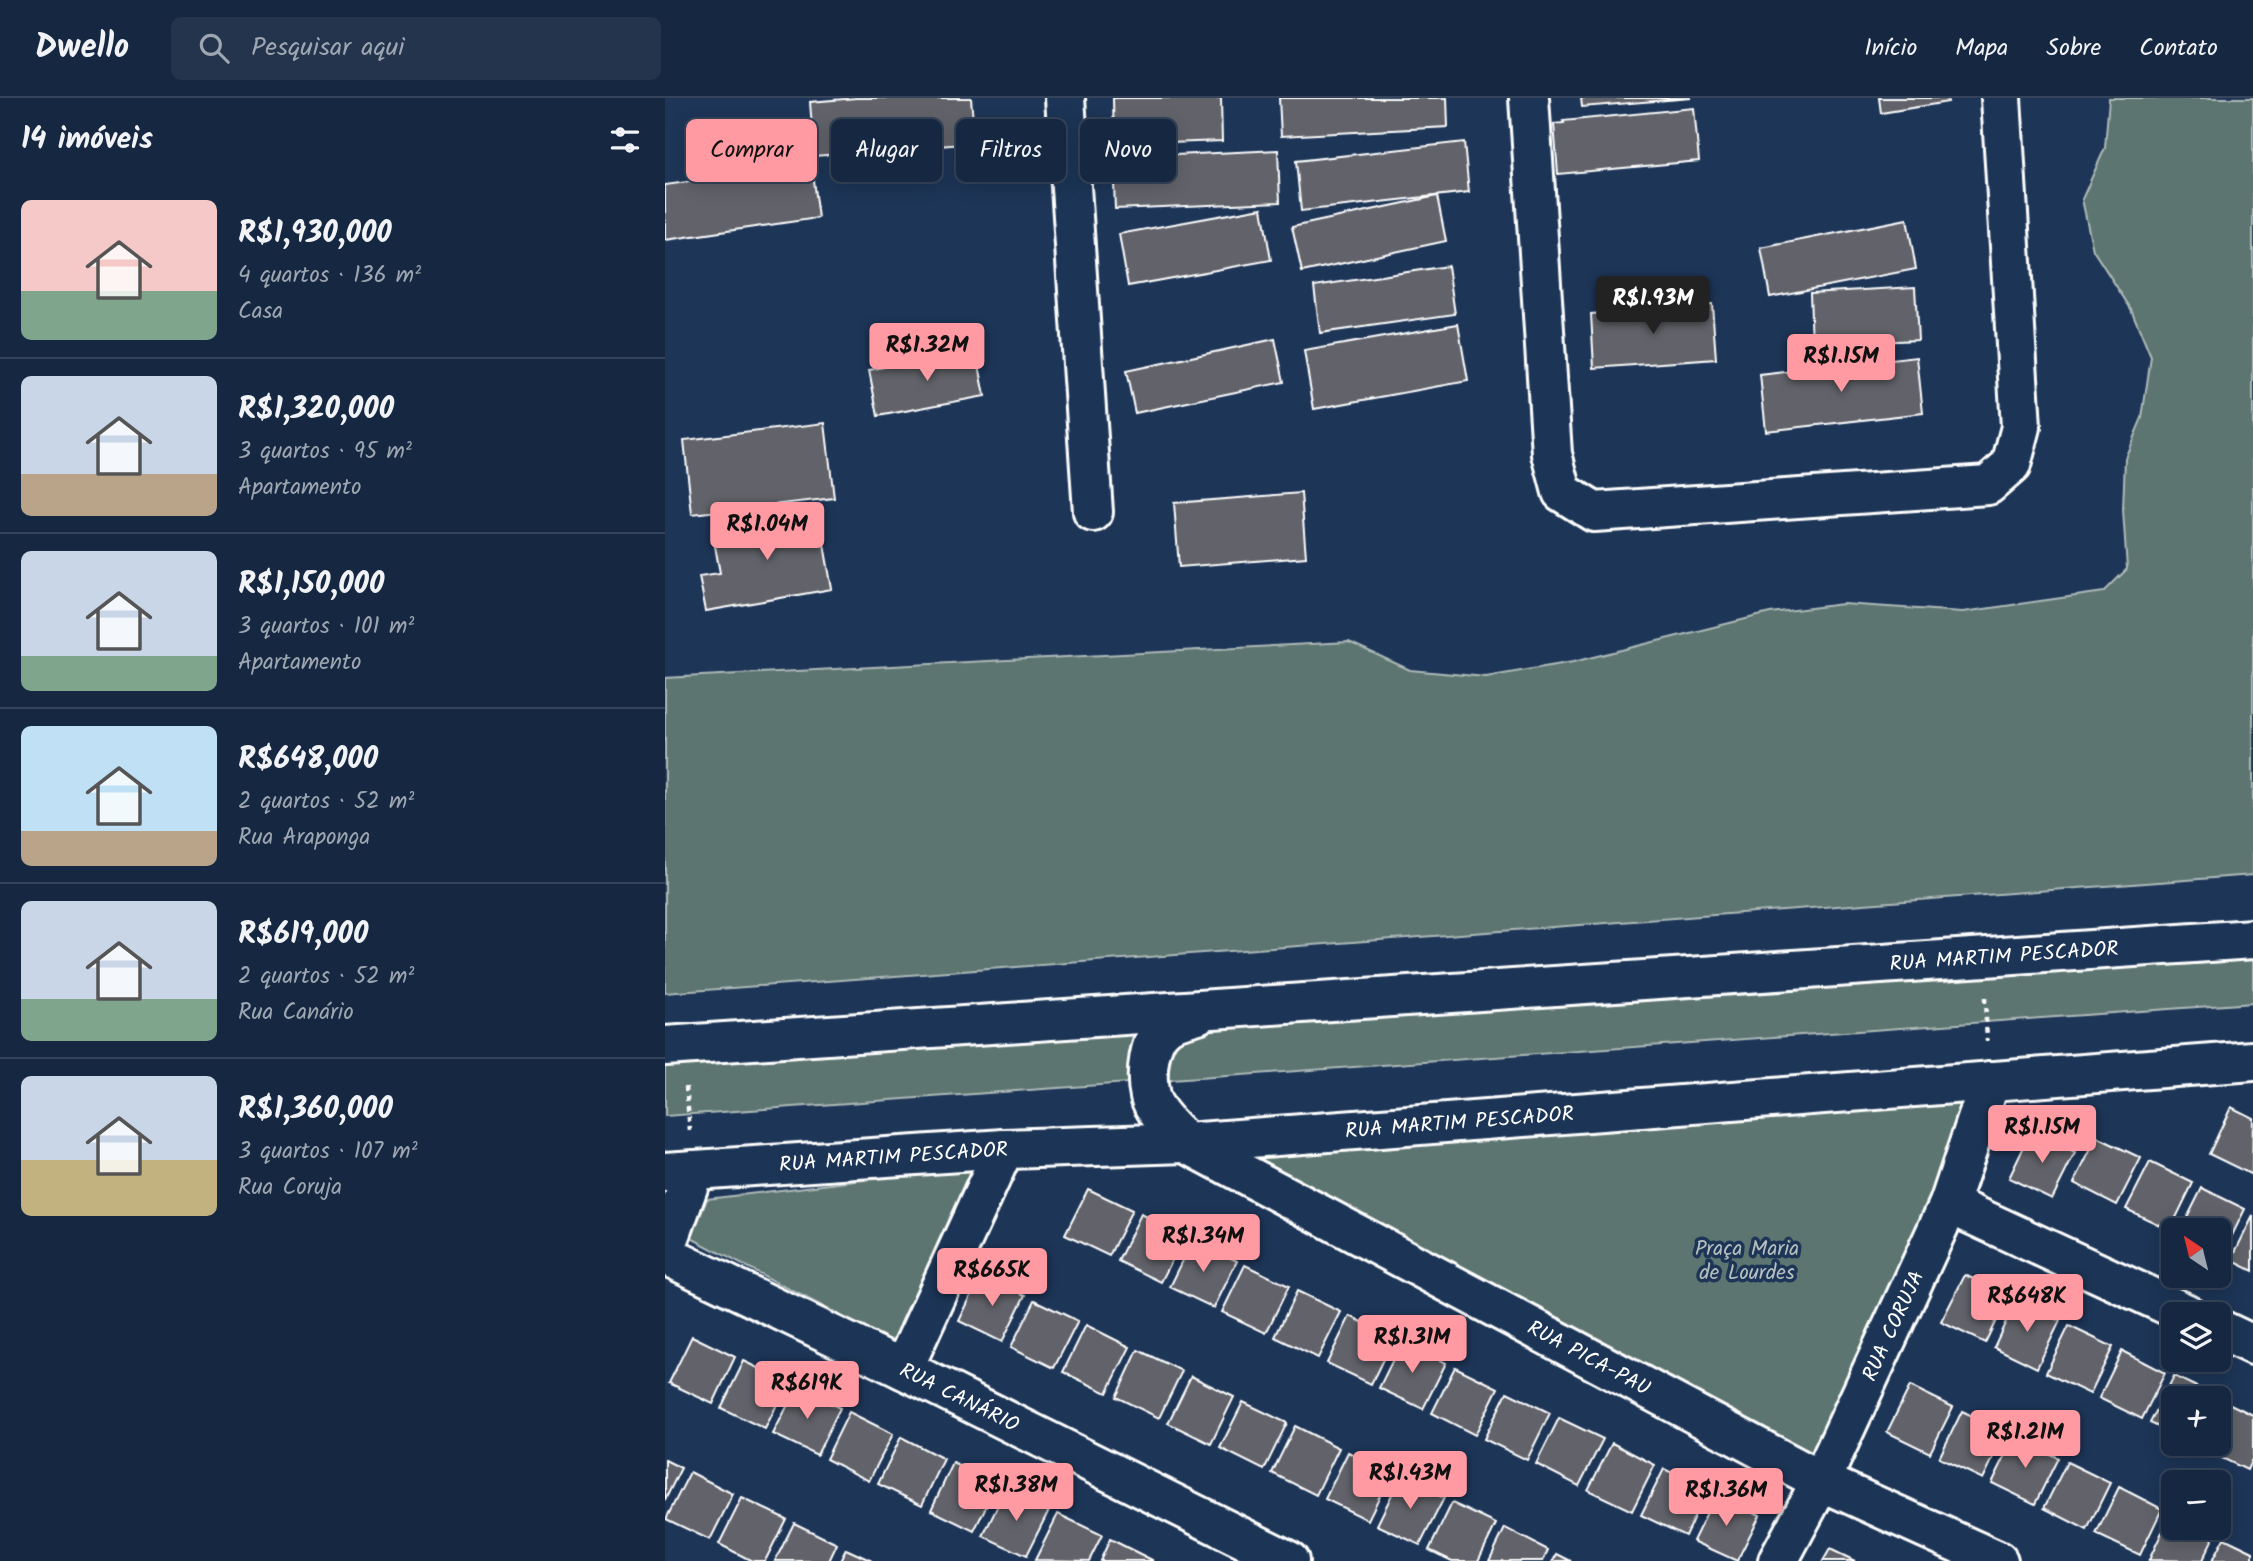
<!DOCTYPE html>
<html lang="pt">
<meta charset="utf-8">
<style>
:root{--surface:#162841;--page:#23344c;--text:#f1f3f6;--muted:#9ea6b1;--line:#35445a;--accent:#ff9aa2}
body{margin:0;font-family:Kalam,sans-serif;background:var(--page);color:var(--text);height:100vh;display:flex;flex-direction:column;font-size:26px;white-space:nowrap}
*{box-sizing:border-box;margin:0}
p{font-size:23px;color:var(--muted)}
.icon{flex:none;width:38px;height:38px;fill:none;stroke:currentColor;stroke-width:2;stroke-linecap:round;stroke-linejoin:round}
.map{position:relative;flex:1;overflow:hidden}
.sheet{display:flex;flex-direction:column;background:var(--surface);width:665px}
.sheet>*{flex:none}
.banner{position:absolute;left:21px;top:21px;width:665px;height:63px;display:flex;gap:14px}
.needle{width:46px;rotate:325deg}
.tools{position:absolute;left:1496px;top:1120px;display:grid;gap:14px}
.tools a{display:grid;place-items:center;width:70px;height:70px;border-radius:10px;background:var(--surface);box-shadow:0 4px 18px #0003,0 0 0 2px var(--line);font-size:35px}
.price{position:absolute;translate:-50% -60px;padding:0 16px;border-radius:7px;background:var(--accent);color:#111;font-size:23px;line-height:46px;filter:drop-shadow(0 2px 4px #0008)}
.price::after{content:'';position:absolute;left:50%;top:42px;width:21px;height:16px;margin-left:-10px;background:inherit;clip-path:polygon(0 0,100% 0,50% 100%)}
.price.current{background:#222;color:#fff}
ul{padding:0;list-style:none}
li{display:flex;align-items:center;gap:21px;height:175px;padding:0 21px}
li+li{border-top:2px solid var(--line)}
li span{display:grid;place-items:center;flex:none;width:196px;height:140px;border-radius:10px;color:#555}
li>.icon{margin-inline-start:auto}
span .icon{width:84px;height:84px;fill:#fffc;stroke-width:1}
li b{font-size:30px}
h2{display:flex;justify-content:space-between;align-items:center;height:84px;padding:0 21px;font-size:30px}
.tag{padding:0 24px;border-radius:10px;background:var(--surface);box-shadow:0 4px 18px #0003,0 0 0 2px var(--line);font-size:24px;line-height:63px}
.tag.current{background:var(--accent);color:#111}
header{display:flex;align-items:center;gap:42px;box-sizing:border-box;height:98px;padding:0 35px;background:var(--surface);border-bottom:2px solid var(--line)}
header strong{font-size:33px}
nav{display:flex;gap:38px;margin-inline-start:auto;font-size:24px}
.search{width:490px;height:63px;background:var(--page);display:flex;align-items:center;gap:18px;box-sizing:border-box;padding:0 24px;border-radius:10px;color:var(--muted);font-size:26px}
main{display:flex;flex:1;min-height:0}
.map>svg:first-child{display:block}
.green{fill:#5c7470;stroke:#aebab8;stroke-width:2}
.building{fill:#62636b;stroke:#fff;stroke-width:2}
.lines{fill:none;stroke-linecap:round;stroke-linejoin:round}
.minor-casing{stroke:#fff;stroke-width:44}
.path{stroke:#fff;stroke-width:4.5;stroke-dasharray:5 5;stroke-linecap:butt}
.minor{stroke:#1d3557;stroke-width:38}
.labels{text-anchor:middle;stroke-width:7;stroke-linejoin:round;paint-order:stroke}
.street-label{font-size:21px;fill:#fff;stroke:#1d3557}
.park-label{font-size:21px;fill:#b6c0bf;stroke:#1d3557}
</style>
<header>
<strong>Dwello</strong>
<div class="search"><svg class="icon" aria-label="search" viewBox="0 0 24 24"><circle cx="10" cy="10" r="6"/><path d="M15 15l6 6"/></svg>Pesquisar aqui</div>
<nav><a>Início</a><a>Mapa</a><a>Sobre</a><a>Contato</a></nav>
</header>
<main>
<section class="sheet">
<h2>14 imóveis<svg class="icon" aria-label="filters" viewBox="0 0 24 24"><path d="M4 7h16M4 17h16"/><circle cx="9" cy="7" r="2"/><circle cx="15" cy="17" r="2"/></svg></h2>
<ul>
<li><span style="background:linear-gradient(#f6c9c9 65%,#7fa58c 0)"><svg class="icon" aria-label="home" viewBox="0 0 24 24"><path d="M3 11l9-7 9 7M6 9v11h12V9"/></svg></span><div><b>R$1,930,000</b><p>4 quartos · 136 m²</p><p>Casa</p></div></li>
<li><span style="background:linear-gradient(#c9d6e8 70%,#b9a48a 0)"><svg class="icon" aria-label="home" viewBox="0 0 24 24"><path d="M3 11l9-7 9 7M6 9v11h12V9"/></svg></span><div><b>R$1,320,000</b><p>3 quartos · 95 m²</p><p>Apartamento</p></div></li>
<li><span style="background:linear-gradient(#c9d6e8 75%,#7fa58c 0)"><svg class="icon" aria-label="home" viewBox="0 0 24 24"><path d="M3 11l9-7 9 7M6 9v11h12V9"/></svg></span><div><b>R$1,150,000</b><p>3 quartos · 101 m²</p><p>Apartamento</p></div></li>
<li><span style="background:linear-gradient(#bfe0f5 75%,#b9a48a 0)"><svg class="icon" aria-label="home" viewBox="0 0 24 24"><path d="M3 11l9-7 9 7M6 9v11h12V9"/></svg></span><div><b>R$648,000</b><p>2 quartos · 52 m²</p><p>Rua Araponga</p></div></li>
<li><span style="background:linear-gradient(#c9d6e8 70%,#7fa58c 0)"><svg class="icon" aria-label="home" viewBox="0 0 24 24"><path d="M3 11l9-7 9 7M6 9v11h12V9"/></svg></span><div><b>R$619,000</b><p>2 quartos · 52 m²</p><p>Rua Canário</p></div></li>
<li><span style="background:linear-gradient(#c9d6e8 60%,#c2b280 0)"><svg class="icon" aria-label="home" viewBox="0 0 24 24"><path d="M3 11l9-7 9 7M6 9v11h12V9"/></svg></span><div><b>R$1,360,000</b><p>3 quartos · 107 m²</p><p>Rua Coruja</p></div></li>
</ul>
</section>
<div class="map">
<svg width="1588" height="1463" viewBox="0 0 1588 1463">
<rect width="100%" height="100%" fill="#1d3557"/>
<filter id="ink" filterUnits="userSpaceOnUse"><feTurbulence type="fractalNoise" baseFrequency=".0143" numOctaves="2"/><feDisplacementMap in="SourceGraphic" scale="14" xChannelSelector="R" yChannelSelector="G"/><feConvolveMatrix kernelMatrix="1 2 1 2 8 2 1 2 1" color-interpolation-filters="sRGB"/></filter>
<g filter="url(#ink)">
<g class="green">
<path d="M1444,0h144v777l-1588,118v-315l684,-36 61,28 76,7 87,-15 197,-49 73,-9 120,8 141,-20 23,-23 -4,-59 2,-52 17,-40 9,-61 -20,-48 -38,-59 -11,-51 23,-51z"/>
<path d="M1588,862v43l-1588,113v-55z"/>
<path d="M1319,986l-163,391 -622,-330z"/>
<path d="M307,1069l-79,176 -202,-105 16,-39z"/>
</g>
<g class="building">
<path d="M191,0h115l4,45 -161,13 -4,-54z"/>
<path d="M448,0h108l1,43 -108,4z"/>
<path d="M614,0h168l1,29 -167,9z"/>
<path d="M916,0h111l-110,9z"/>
<path d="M1214,0h68l1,4 -67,11z"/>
<path d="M1029,10l5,53 -141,13 -4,-50 10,-1 -1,-2z"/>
<path d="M799,44l5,50 -168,19 -5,-50z"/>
<path d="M613,52l2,52 -165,7 -2,-51z"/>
<path d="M146,67l7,53 -153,22v-55z"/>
<path d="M772,98l9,45 -144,31 -10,-45z"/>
<path d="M597,110l9,52 -143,26 -9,-52z"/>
<path d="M1242,121l9,50 -146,28 -9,-49z"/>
<path d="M783,168l7,48 -135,19 -6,-47z"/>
<path d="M1250,189l3,53 -106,5 -2,-52z"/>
<path d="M1047,206l4,55 -122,9 -3,-54z"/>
<path d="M793,226l10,57 -154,28 -10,-58z"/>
<path d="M610,241l9,43 -149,31 -9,-42z"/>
<path d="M311,251l9,47 -107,20 -9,-46z"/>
<path d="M1252,259l6,56 -157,18 -6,-56z"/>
<path d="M160,325l9,75 -142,16 -8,-74z"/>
<path d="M636,395l5,64 -127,10 -5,-64z"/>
<path d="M153,413l14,78 -126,22 -7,-35 21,-3 -8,-43z"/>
<path d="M1566,1009l22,11 -1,57 -43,-21z"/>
<path d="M1366,1034l44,21 -23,46 -43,-21z"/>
<path d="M1432,1039l44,21 -24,47 -43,-22z"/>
<path d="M1485,1064l43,21 -23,47 -44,-21z"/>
<path d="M1537,1090l43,21 -23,47 -3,-2v-24h-38z"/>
<path d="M423,1091l44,21 -23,46 -44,-21z"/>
<path d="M476,1116l44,21 -24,47 -43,-21z"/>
<path d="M1588,1118v55l-22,-11z"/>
<path d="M528,1142l44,21 -23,47 -44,-21z"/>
<path d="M580,1167l44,21 -23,47 -44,-21z"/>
<path d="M316,1177l44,20 -23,47 -43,-21z"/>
<path d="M1300,1177l43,21 -23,47 -44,-21z"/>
<path d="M632,1193l44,21 -23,46 -43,-21z"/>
<path d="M369,1202l44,21 -24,47 -43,-21z"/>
<path d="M1351,1202l44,21 -23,47 -43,-21z"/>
<path d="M685,1218l44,21 -23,47 -44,-21z"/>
<path d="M421,1227l44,22 -23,46 -44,-21z"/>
<path d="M1404,1228l44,21 -23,47 -44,-21z"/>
<path d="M27,1238l43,21 -22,47 -44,-21z"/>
<path d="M737,1243l44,22 -23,46 -44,-21z"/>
<path d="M473,1252l44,21 -23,47 -43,-21z"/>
<path d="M1457,1253l43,22 -23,46 -43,-21z"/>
<path d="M79,1263l44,21 -23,47 -44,-21z"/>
<path d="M790,1269l43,21 -23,47 -43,-22z"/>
<path d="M526,1278l43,21 -23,47 -43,-21z"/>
<path d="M1509,1278l43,21 -44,1v36l-23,-11z"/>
<path d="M1245,1288l43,21 -23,46 -43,-21z"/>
<path d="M132,1289l43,21 -23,47 -44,-21z"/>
<path d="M842,1294l43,21 -23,47 -43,-21z"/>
<path d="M578,1304l44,21 -23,47 -44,-22z"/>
<path d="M1561,1304l27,13v42l-6,13 -44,-21 2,-5h14v-28z"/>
<path d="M1297,1313l44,21 -23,47 -44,-21z"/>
<path d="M184,1314l44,22 -24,47 -43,-22z"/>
<path d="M894,1320l44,21 -24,47 -43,-22z"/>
<path d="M630,1328l44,22 -23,47 -44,-22z"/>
<path d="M1350,1338l43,22 -23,46 -43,-21z"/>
<path d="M236,1339l43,22 -22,46 -44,-21z"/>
<path d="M947,1345l43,22 -23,46 -44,-21z"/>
<path d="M683,1354l43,21 -23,47 -43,-21z"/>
<path d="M0,1362l16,8 -16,32z"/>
<path d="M1402,1364l43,21 -23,47 -43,-22z"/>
<path d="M288,1365l44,21 -23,47 -43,-21z"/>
<path d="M999,1371l43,20 -22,47 -44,-21z"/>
<path d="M25,1374l43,22 -23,46 -44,-21z"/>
<path d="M735,1380l44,20 -24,47 -43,-20z"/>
<path d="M1454,1389l43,22 -22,46 -44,-21z"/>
<path d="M341,1391l43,21 -23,46 -43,-20z"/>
<path d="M1051,1396l44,21 -23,46 -44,-20z"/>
<path d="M77,1400l44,21 -21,42h-13l-33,-17z"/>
<path d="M787,1405l44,21 -18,37h-26l-23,-11z"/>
<path d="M1506,1415l2,1v14h29l13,6 -13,27 -53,-1z"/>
<path d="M393,1416l44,21 -13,26 -54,-1z"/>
<path d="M129,1425l43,21 -8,17h-54z"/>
<path d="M840,1430l43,22 -5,11h-54z"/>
<path d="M1559,1440l29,14v9h-41z"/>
<path d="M445,1441l44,22h-54z"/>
<path d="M181,1451l26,12h-32z"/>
<path d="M1165,1451l25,12h-32z"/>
<path d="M892,1456l14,7h-18z"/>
</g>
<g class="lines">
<defs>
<g id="minor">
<path d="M400,0l28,414"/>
<path d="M864,0l23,356 10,38 32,20 394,-27 23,-20 10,-38 -20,-329"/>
<path id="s1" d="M533,916c-9,3 -23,5 -31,11 -19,13 -22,50 -17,71 4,17 24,34 36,47l635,338 177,80"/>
<path id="s2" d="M0,948l1588,-107"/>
<path id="s3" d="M0,1074l339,-23 182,-6 1067,-82"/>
<path d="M1284,1106l238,110"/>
<path d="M0,1153l29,-81"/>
<path id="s4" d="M0,1157l238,114 386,192"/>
<path d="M1554,1231l34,16"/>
<path d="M238,1271l101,-220"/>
<path id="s5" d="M1113,1463l43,-80 128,-277 41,-123"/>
</g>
</defs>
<use href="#minor" class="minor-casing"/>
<g class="path">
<path d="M1320,900l2,43"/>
<path d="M21,989l4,44"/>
</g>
<use href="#minor" class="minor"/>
</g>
</g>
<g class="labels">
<g class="street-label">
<text dy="7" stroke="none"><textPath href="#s2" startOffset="1342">RUA MARTIM PESCADOR</textPath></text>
<text dy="7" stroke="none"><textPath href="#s3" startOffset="796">RUA MARTIM PESCADOR</textPath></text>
<text dy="7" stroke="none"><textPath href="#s3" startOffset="229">RUA MARTIM PESCADOR</textPath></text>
<text dy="7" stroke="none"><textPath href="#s5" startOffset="262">RUA CORUJA</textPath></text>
<text dy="7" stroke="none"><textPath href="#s1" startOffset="626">RUA PICA-PAU</textPath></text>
<text dy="7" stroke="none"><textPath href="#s4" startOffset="327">RUA CANÁRIO</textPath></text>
</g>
<g class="park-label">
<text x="1082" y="1157">Praça Maria<tspan x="1082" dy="24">de Lourdes</tspan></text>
</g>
</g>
</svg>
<div class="tools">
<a><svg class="needle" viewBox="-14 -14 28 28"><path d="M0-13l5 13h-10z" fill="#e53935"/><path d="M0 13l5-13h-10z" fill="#9ea6b1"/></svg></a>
<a><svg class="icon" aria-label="layers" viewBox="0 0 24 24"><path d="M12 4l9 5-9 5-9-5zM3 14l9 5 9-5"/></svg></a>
<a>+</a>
<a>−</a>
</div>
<b class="price current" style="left:988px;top:238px">R$1.93M</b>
<b class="price" style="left:262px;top:285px">R$1.32M</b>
<b class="price" style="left:1176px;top:296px">R$1.15M</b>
<b class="price" style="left:102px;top:464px">R$1.04M</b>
<b class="price" style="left:1377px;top:1067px">R$1.15M</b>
<b class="price" style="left:538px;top:1176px">R$1.34M</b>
<b class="price" style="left:327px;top:1210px">R$665K</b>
<b class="price" style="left:1362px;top:1236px">R$648K</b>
<b class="price" style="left:747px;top:1277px">R$1.31M</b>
<b class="price" style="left:142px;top:1323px">R$619K</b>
<b class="price" style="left:1360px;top:1372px">R$1.21M</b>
<b class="price" style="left:745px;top:1413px">R$1.43M</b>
<b class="price" style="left:351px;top:1425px">R$1.38M</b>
<b class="price" style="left:1061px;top:1430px">R$1.36M</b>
<div class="banner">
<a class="tag current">Comprar</a>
<a class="tag">Alugar</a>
<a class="tag">Filtros</a>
<a class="tag">Novo</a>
</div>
</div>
</main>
